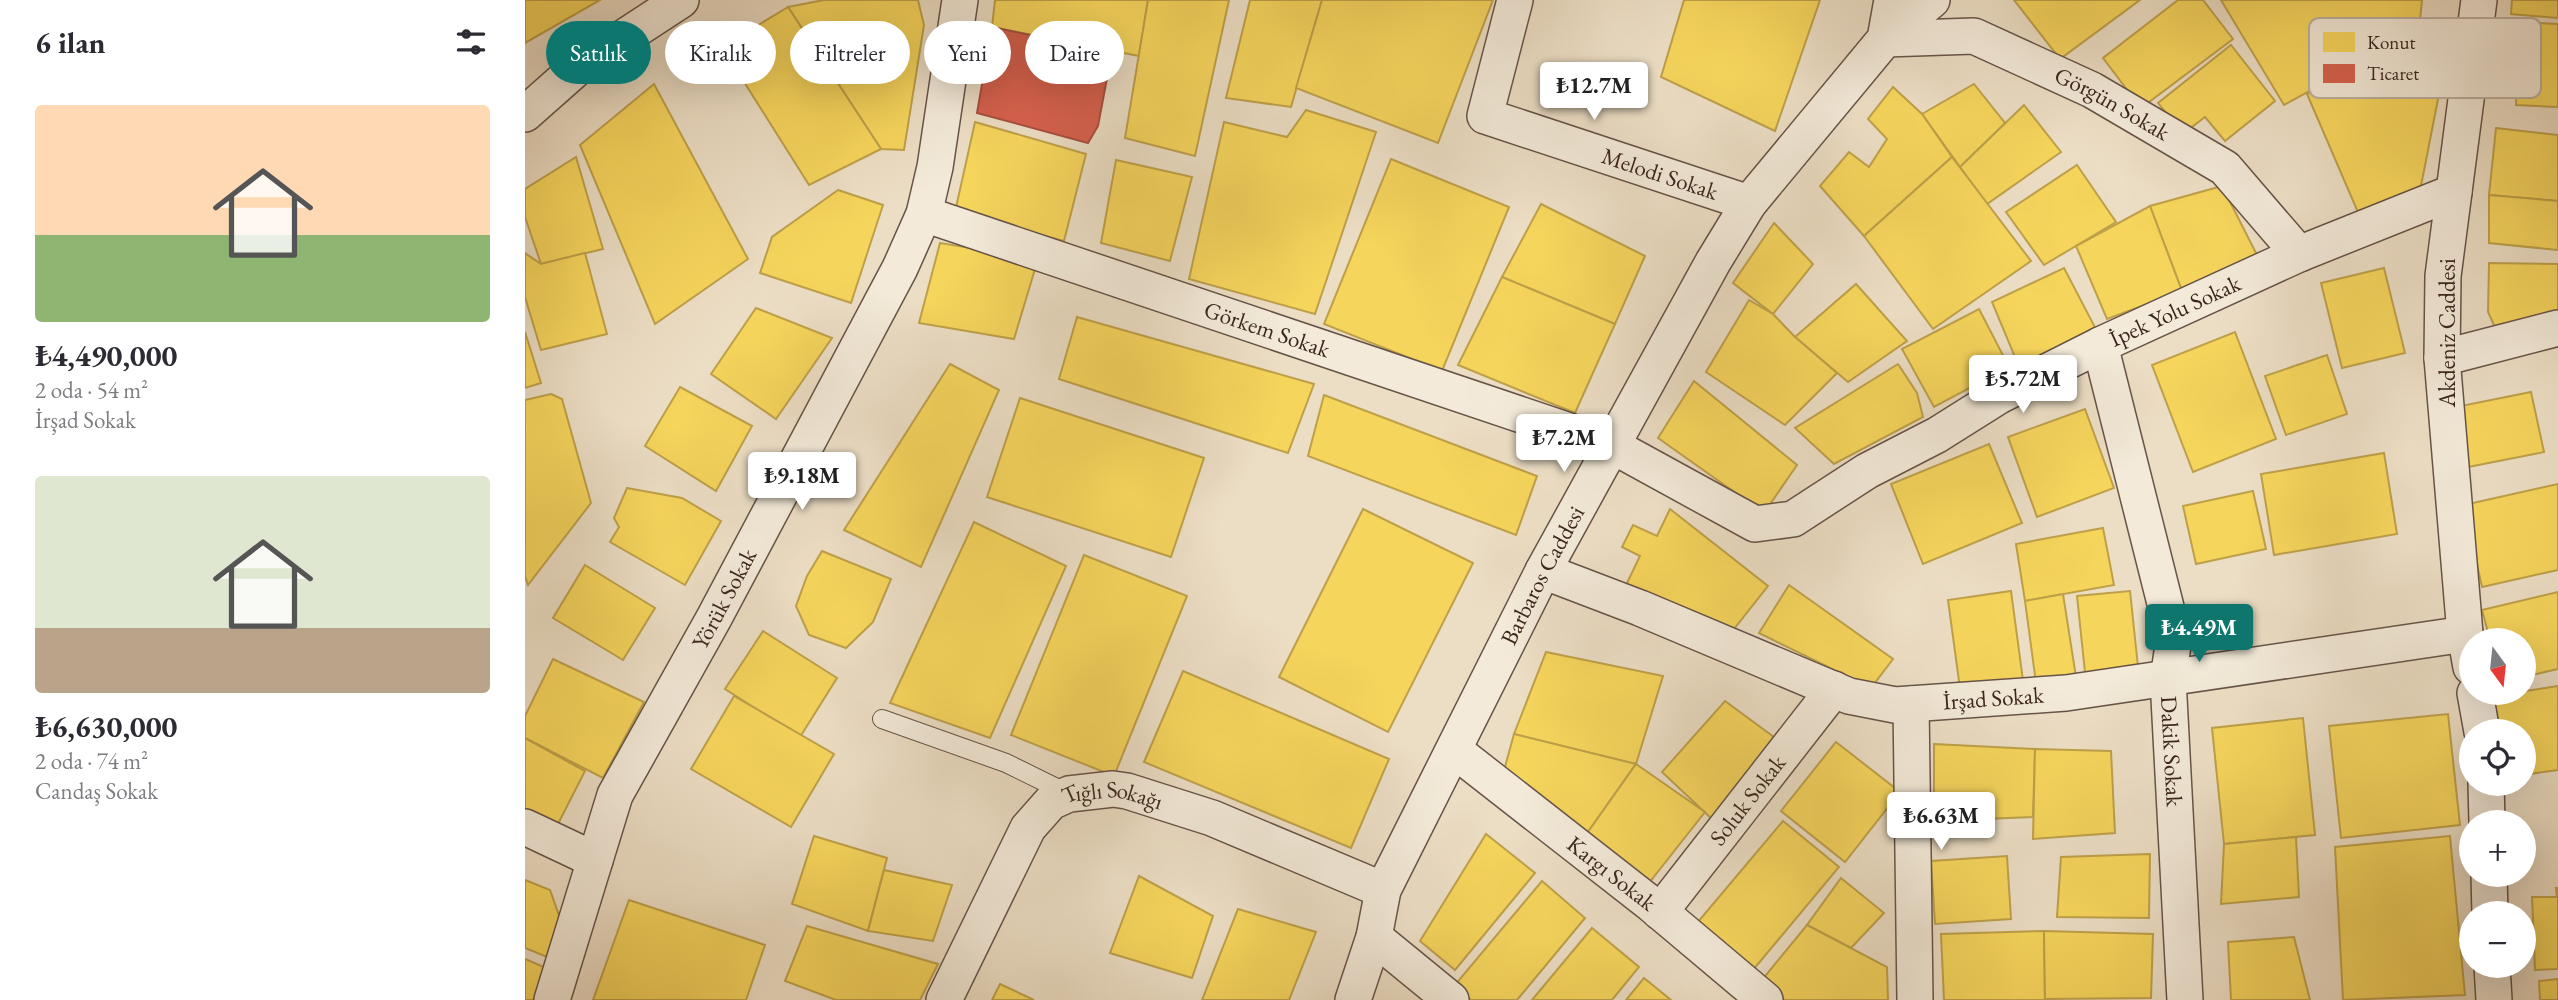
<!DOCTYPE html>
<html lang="tr">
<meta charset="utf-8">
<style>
:root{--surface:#fff;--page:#f2f2f3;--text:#2b2b33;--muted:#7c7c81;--accent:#0f766e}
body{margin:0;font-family:"EB Garamond",serif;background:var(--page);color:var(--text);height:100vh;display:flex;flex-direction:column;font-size:26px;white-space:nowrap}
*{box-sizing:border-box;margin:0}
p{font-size:23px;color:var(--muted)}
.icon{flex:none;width:38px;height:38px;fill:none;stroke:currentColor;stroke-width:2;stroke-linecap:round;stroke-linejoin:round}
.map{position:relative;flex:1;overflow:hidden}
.details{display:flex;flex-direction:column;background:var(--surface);width:525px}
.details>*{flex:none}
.banner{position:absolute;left:21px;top:21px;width:665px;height:63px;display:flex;gap:14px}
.needle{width:46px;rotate:165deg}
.fabs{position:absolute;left:1934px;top:628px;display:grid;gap:14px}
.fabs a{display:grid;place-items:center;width:77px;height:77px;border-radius:50%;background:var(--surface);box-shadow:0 7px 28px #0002;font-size:35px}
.price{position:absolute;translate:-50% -60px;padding:0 16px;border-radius:7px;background:#fff;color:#222;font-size:23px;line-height:46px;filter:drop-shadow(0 2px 4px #0008)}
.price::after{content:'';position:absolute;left:50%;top:42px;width:21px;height:16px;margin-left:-10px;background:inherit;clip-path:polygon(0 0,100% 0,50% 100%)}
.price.on{background:var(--accent);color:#fff}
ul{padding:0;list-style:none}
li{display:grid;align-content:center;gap:14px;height:371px;padding:0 35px}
li span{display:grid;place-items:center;height:217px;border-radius:7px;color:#555}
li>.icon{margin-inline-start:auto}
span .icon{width:126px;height:126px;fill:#fffc;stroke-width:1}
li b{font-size:30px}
h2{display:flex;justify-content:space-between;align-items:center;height:84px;padding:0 35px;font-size:30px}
.tag{padding:0 24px;border-radius:32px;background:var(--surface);box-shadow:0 7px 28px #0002;font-size:24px;line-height:63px}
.tag.on{background:var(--accent);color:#fff}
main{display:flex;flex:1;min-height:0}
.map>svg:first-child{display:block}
.homes{fill:#f6d55c;stroke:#bea049;stroke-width:2}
.shops{fill:#d6604d;stroke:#a84f3f;stroke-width:2}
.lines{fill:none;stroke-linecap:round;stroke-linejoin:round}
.lane-casing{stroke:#675448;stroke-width:20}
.street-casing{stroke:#675448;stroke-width:38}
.lane{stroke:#f3ead9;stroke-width:18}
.street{stroke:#f3ead9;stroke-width:35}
.labels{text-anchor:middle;stroke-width:7;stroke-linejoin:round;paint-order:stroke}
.street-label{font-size:23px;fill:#3b261e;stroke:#f3ead9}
.key{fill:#f3ead9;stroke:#bcafa1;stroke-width:2}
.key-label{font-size:19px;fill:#3b261e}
</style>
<main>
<section class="details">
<h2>6 ilan<svg class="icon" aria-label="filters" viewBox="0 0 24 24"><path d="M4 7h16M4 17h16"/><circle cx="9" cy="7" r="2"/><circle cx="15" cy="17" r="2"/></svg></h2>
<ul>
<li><span style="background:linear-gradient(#ffd9b3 60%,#8fb573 0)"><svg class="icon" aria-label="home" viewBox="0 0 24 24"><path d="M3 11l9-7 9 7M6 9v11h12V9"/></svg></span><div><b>₺4,490,000</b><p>2 oda · 54 m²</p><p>İrşad Sokak</p></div></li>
<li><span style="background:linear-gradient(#dfe7d0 70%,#b9a48a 0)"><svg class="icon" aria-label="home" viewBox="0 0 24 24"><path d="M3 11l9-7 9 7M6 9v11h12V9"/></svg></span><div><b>₺6,630,000</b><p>2 oda · 74 m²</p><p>Candaş Sokak</p></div></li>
</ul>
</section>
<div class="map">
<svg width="2033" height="1000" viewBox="0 0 2033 1000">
<rect width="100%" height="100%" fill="#ecdec5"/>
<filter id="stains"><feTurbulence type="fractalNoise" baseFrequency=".00286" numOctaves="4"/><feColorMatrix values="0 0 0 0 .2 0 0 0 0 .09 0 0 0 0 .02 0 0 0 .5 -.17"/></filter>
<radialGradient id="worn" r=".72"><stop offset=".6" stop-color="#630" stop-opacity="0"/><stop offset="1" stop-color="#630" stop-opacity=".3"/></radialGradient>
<g class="homes">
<path d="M0,0h75l-75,43z"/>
<path d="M299,0h94l6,25 -20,125 -23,-1 -93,-142z"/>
<path d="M470,0h153l-9,56 -147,-29z"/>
<path d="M623,0h81l-34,156 -70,-18z"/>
<path d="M725,0h72l-31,107 -65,-9z"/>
<path d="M797,0h171l-55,143 -142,-55z"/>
<path d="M1159,0h136l-45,131 -114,-54z"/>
<path d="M1489,0h126l-80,59z"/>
<path d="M1653,0h25l30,39 -92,69 -38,-50z"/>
<path d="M1696,0h201l-3,31 -135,74z"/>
<path d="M1987,0h46v18l-47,-4z"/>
<path d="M263,7l93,142 -72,36 -87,-138z"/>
<path d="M1994,22l39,2v83l-42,-2z"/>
<path d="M1706,45l44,56 -50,40 -20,-24 -22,17 -25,-31z"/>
<path d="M1892,46l22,48 -19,97 -60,26 -53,-123z"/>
<path d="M129,84l94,175 -93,65 -75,-179z"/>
<path d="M1449,84l31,39 -45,44 -38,-53z"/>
<path d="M1368,87l29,27 30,43 -88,79 -44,-50 29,-34 20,15 18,-28 -19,-20z"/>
<path d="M1499,105l37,47 -74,52 -27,-37z"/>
<path d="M781,110l70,22 -61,182 -126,-35 35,-157 63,15z"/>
<path d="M450,122l111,32 -22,87 -109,-29z"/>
<path d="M1971,128l62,7v66l-69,-6z"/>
<path d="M51,157l27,92 -62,15 -16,-47v-28z"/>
<path d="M1427,157l79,104 -98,68 -69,-93z"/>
<path d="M866,159l118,48 -67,164 -118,-47z"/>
<path d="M591,160l76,17 -22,84 -69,-18z"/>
<path d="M1552,165l39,57 -72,43 -38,-53z"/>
<path d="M1697,186l37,73 -77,32 -32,-85z"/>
<path d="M313,190l45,15 -32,98 -91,-30 12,-36z"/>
<path d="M1964,195l69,6v49l-69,-7z"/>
<path d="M1016,204l104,52 -30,68 -113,-47z"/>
<path d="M1625,206l32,85 -75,28 -31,-73z"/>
<path d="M1249,223l39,41 -40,50 -40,-31z"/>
<path d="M415,243l98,16 -24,80 -95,-16z"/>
<path d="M0,253l16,11 44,-11 22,81 -66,16 -16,-53z"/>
<path d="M1964,263l69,1v58l-59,14 -11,-24z"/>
<path d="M1539,268l36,69 -78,37 -30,-72z"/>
<path d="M1859,268l21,85 -63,15 -21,-85z"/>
<path d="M977,277l113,47 -40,89 -117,-48z"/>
<path d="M1331,284l51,57 -59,41 -53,-45z"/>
<path d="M1224,300l24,14 22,23 42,36 -52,52 -79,-53z"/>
<path d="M231,308l76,30 -56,81 -65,-45z"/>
<path d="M1454,309l30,58 -75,40 -32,-58z"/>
<path d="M552,317l237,67 -26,69 -229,-74z"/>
<path d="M0,332l16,51 -16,5z"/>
<path d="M1710,332l41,107 -83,33 -41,-107z"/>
<path d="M1802,355l20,59 -61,21 -21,-59z"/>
<path d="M425,364l49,26 -78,177 -77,-37z"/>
<path d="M1373,364l19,29 6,24 -89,47 -39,-36z"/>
<path d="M1169,381l103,84 -33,48 -106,-75z"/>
<path d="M155,387l72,39 -36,65 -71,-45z"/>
<path d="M2006,392l13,60 -81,16 -12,-60z"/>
<path d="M26,394l11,5 29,104 -63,82 -3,-9v-176z"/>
<path d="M799,395l213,81 -21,59 -208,-79z"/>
<path d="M495,398l184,60 -33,99 -184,-60z"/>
<path d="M1560,409l29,79 -77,29 -29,-80z"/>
<path d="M1464,444l33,79 -99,41 -32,-80z"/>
<path d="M1859,453l13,81 -123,21 -13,-81z"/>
<path d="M2033,484v86l-76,17 -18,-82z"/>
<path d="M102,488l55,10 39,23 -36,64 -75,-43 9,-15 -5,-9z"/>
<path d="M1728,491l13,58 -70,15 -13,-58z"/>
<path d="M838,509l110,54 -85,169 -109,-55z"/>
<path d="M1145,509l98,77 -38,48 -104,-49 14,-29 -18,-9 11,-22 24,11z"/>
<path d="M449,522l92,44 -76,172 -100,-35z"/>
<path d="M1578,528l11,57 -89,16 -9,-57z"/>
<path d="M297,551l69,28 -18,43 -27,26 -37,-13 -13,-29 11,-30z"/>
<path d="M559,555l103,41 -73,180 -103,-41z"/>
<path d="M60,565l70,43 -32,52 -70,-42z"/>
<path d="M1264,585l104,74 -22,29 -112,-55z"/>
<path d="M1486,591l13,97 -63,8 -13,-96z"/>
<path d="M1605,591l9,85 -53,6 -9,-86z"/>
<path d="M2033,592v77l-35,8v-37h-33l-8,-30z"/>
<path d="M1538,594l13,83 -40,6 -11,-82z"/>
<path d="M238,631l74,47 -37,59 -75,-48z"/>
<path d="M1021,652l117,24 -27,88 -122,-30z"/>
<path d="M28,659l91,43 -41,76 -78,-40v-22z"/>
<path d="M658,671l206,88 -38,89 -207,-86z"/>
<path d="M2033,686v84l-35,5v-43h-24l-6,-36z"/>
<path d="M209,696l100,58 -43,73 -100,-58z"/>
<path d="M1200,701l57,42 -69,77 -51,-48z"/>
<path d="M1923,714l12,111 -119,13 -12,-112z"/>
<path d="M1778,718l12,117 -91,9 -12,-116z"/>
<path d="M989,734l122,30 -53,75 -83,-54z"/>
<path d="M0,738l60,33 -28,55 -32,-15z"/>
<path d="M1311,742l64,50 -55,70 -64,-51z"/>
<path d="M1409,744l101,5 -2,68 -99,4z"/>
<path d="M1510,749l76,2 4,82 -82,6z"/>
<path d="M1111,764l69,48 -56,71 -66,-44z"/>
<path d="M1258,821l56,46 -91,109 -56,-47z"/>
<path d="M961,834l49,39 -80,97 -35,-29z"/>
<path d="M289,836l73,22 -19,73 -76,-27z"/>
<path d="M1925,836l15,159 -122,5 -8,-153z"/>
<path d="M1771,837l3,60 -78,7 3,-60z"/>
<path d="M1625,854l-1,64 -92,-1 4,-60z"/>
<path d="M1482,856l4,63 -76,5 -4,-63z"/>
<path d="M359,870l68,15 -19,56 -65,-10z"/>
<path d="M614,876l74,40 -21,62 -82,-25z"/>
<path d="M1316,878l43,35 -33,35 -44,-23z"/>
<path d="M0,880l25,10 11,31 -14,36 -22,-9z"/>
<path d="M1017,881l43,37 -68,82h-46l-17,-14z"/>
<path d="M2031,888h2v81l-23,1 -3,-73h25z"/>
<path d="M104,900l136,45 -19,55h-153z"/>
<path d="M713,909l78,23 -27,68h-87z"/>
<path d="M1282,925l80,42 1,33h-103l-24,-19z"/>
<path d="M282,926l131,38 -18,36h-84l-51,-19z"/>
<path d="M1067,928l47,39 -27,33h-80z"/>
<path d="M1519,931l1,69h-101l-3,-66z"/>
<path d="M1519,931l109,3 -2,64 -106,1z"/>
<path d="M1769,937l16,63h-79l-3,-58z"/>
<path d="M0,959l28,12 -14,29h-14z"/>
<path d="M1119,978l27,22h-45z"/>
<path d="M2033,979v21h-18l-1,-19z"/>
<path d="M475,984l34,16h-42z"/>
</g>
<path class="shops" d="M467,27l120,25 -14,74 -10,17 -111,-30z"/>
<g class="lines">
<defs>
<path id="lane" d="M357,719l124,44 63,31"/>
<g id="street">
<path id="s1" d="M990,0l-30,116 264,87"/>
<path id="s2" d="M1360,39l89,-3 118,54 133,78 74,86"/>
<path d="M1360,39l47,-39"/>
<path d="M0,114l52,-46 104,-68"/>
<path id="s3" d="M399,214l687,231 144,79 38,-5 74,-48 70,-36 62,-39 101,-51 199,-91 155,-62"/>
<path id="s4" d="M1575,345l74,294 -6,40 17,321"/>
<path d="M1917,358l116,-30"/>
<path id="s5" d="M1018,571l97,37 209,88 46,9 171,-12 399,-59"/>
<path d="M1946,667l-6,-33 -23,-276 1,-82 36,-276"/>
<path d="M1950,693l7,39"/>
<path d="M1386,704l4,296"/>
<path id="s6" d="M929,750l197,154 114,96"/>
<path d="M1961,784l1,38"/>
<path d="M0,827l70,33"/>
<path d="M1964,875l1,39"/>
<path id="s7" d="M1135,912l174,-223"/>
<path d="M849,937l77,63"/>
<path d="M1967,966l2,34"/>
<path id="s8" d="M27,1000l63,-205 99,-177 186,-350 24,-54 11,-47 25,-167"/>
<path id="s9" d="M419,1000l84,-172 23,-26 18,-8 44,-5 14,2 85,27 171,72"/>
<path id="s10" d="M828,1000l21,-63 9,-47 160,-319 170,-309 36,-59 136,-164 7,-39"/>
</g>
</defs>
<use href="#lane" class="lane-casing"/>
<use href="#street" class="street-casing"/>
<use href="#lane" class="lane"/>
<use href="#street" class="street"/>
</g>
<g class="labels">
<g class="street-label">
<text dy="8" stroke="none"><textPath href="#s2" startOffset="243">Görgün Sokak</textPath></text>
<text dy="8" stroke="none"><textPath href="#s1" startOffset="304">Melodi Sokak</textPath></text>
<text dy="8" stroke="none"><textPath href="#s3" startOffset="1363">İpek Yolu Sokak</textPath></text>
<text dy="8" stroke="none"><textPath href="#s3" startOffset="362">Görkem Sokak</textPath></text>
<text transform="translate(1922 333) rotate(-90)" y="8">Akdeniz Caddesi</text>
<text dy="8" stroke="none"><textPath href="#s10" startOffset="467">Barbaros Caddesi</textPath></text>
<text dy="8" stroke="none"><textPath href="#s8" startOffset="439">Yörük Sokak</textPath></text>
<text dy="8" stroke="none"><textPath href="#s5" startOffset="476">İrşad Sokak</textPath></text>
<text dy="8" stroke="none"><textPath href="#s4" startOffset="416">Dakik Sokak</textPath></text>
<text dy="8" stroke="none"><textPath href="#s7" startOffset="142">Soluk Sokak</textPath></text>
<text dy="8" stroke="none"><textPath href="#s9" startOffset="290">Tığlı Sokağı</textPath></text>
<text dy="8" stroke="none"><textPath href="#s6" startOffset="200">Kargı Sokak</textPath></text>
</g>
</g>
<rect x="1784" y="18" width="232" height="80" rx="10" class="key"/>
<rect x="1798" y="32" width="32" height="20" fill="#f6d55c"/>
<rect x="1798" y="64" width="32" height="19" fill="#d6604d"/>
<g class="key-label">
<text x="1842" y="49">Konut</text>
<text x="1842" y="80">Ticaret</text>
</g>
<rect width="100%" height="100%" filter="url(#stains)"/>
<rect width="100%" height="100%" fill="url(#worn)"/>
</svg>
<div class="fabs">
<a><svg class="needle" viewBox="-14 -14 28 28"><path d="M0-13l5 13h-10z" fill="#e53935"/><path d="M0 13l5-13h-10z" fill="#7c7c81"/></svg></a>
<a><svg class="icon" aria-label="locate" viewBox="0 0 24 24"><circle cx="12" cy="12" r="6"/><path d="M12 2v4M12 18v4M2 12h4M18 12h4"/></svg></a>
<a>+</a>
<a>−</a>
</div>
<b class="price" style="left:1069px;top:122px">₺12.7M</b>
<b class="price" style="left:1498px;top:415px">₺5.72M</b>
<b class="price" style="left:1039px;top:474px">₺7.2M</b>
<b class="price" style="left:277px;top:512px">₺9.18M</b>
<b class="price on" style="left:1674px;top:664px">₺4.49M</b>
<b class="price" style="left:1416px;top:852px">₺6.63M</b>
<div class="banner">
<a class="tag on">Satılık</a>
<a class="tag">Kiralık</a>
<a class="tag">Filtreler</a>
<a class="tag">Yeni</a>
<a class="tag">Daire</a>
</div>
</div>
</main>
